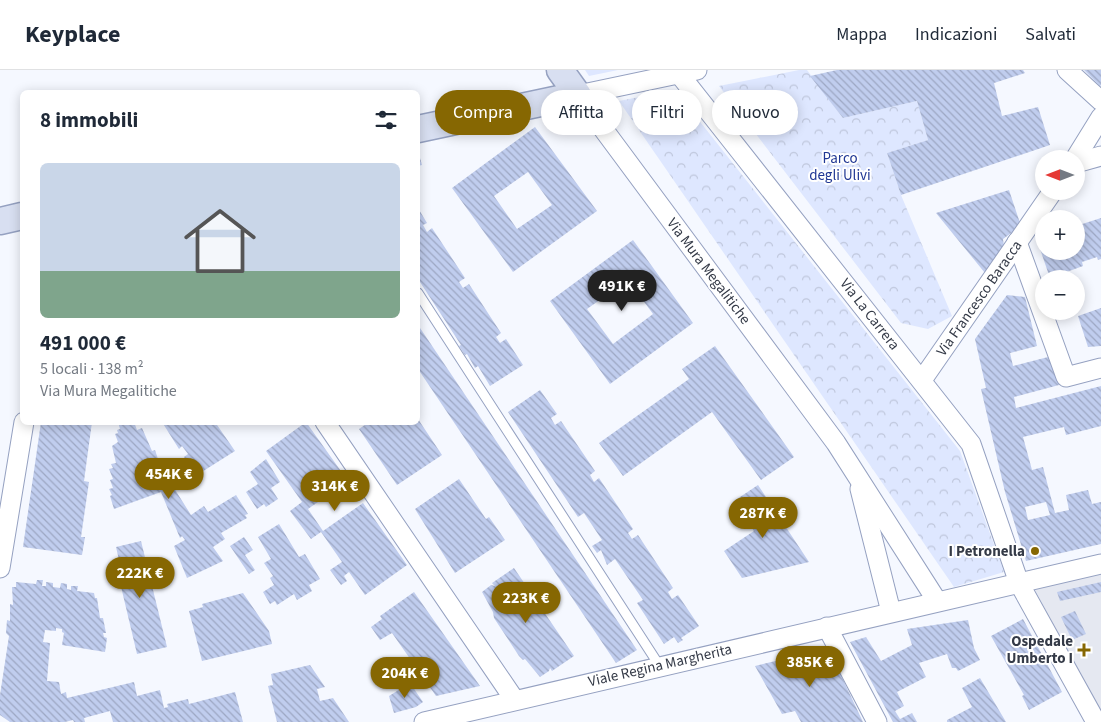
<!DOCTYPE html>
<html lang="it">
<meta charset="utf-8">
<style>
:root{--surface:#fff;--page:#f6f6f7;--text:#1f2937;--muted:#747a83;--line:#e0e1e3;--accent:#866702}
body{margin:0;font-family:"Source Sans 3",sans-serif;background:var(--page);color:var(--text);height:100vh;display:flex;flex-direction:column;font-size:19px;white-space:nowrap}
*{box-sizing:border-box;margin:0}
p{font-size:16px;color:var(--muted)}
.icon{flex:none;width:28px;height:28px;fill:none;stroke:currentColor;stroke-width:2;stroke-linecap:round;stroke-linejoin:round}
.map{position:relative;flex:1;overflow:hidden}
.details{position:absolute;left:20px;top:20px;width:400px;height:335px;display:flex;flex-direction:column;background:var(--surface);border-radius:8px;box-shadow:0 2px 12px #0003}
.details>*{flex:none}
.top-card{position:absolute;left:435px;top:20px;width:475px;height:45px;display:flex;gap:10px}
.needle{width:32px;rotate:270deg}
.fabs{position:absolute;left:1035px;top:80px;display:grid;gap:10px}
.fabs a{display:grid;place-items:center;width:50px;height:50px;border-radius:50%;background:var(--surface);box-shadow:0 2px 12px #0003;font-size:25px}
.price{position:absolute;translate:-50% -42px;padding:0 11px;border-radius:18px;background:var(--accent);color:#fff;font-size:16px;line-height:32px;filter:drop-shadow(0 1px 2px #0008)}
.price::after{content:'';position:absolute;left:50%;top:30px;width:15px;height:11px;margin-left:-8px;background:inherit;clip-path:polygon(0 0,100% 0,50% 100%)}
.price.current{background:#222;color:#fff}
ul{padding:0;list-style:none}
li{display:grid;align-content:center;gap:10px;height:265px;padding:0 20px}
li span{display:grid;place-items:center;height:155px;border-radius:8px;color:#555}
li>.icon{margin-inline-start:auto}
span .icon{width:90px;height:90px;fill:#fffc;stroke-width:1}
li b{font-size:21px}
h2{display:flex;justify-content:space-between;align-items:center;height:60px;padding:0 20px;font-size:21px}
.pill{padding:0 18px;border-radius:22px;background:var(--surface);box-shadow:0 2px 12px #0003;font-size:18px;line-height:45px}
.pill.current{background:var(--accent);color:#fff}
header{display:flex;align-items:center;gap:30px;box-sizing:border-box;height:70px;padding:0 25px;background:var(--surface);border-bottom:1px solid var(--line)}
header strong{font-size:24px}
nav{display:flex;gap:28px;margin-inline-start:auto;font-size:18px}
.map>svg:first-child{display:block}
.built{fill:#e5e8f1}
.park{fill:url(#park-crowns)}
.building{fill:url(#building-back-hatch);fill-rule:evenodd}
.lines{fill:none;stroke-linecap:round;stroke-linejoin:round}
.service-casing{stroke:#95a1c1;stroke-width:11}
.minor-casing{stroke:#95a1c1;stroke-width:21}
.secondary-casing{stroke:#95a1c1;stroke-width:29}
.service{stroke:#fff;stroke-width:9}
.minor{stroke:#fff;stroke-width:19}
.secondary{stroke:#d8dff1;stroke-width:26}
.poi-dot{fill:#866702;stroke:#fff;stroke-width:2}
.labels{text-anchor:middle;stroke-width:4;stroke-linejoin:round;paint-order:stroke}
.park-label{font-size:15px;fill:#213894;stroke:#fff}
.street-label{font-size:15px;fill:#343a47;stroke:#fff}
.poi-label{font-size:15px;font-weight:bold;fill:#343a47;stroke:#fff;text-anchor:end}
</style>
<header>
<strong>Keyplace</strong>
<nav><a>Mappa</a><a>Indicazioni</a><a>Salvati</a></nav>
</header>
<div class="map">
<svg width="1101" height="652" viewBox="0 0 1101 652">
<defs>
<pattern id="park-crowns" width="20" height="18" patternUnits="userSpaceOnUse" patternTransform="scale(1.25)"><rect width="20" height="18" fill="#dee7ff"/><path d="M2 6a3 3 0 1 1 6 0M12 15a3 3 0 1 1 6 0" fill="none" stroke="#bfc7dc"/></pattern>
<pattern id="building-back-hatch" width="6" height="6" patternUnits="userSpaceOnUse" patternTransform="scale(1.25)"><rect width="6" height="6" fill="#c0cdee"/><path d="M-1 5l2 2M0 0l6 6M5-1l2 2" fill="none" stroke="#9da7c3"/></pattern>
</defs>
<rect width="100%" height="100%" fill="#f5f8ff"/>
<path class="built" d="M1101,503v140l-67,-125z"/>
<g class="park">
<path d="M585,0h33l-29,6z"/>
<path d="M799,0h8l36,48 74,-17 11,39 -41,13 14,42 51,121 -24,13 -27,-6 -182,-237z"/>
<path d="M675,20l285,361 44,121 -50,15 -335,-486z"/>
</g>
<g class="building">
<path d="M837,0h186l2,3 -31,10 8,33 36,-9 12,38 -149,50 -14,-42 41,-13 -11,-39 -74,17 -33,-42z"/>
<path d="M1084,0h17v15l-1,1z"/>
<path d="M535,57l62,84 -84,61 -61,-84zM528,102l24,33 -35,24 -23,-33z"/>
<path d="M418,81l4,14 -4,1z"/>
<path d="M1009,120l12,36 -18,13 1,8 -19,26 -49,-60z"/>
<path d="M418,138l9,15 -4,2 4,7 5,-4 33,50 -6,4 4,6 6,-4 32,49 -5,4 4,6 6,-4 17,26 -33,21 -12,-20 -3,2 -8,-14 -2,1 -6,-9 2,-1 -43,-66z"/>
<path d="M1101,148v41l-3,1 -1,-3 -15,5 1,4 -33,12 -11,-32 5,-1v6h32v-25z"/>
<path d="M633,170l60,83 -83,61 -60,-83zM628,210l25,34 -40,30 -26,-35z"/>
<path d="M1007,225l18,2 12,49 -27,7 3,13 39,-10 7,29 -45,12 2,11 85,-22v40l-35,9 -2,-8 -41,10 9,33 11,-3 12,46 14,-3 -3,-15 22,-5 4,14 9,-2v42l-75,17 -21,-69 -24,-103 5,-1 -11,-49zM1046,432l4,13 -22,5 -3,-13z"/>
<path d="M1101,238v38l-13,1 -10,-31z"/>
<path d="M418,255l219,325 -21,13 -198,-294z"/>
<path d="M715,276l79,111 -33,23 -49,-68 -89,64 -24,-33 90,-64 -7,-10z"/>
<path d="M540,320l17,24 -6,4 4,7 6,-4 34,50 -5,4 4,7 5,-4 34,51 -5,4 4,6 6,-4 35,53 -5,4 4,7 6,-4 21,31 -18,12 2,2 -5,3 -4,-6 -10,7 -27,-41 6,-3 -28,-41 -8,6 -6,-15 -4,3 -5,-7 10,-6 -18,-27 -6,4 -70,-105z"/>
<path d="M418,349l24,36 -45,30 -38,-56 10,-7h49z"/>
<path d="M41,352h51l-8,59 5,1 -8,55h4l-3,18 -59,-8z"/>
<path d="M118,352h16l3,8 5,-2 10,23 3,-1 4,12 3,-1 5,15 2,-1 5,13 17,27 13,-9 4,6 28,-17 12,19 -3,1 2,3 -26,15 4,6 -12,8 10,14 -36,17 -13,-32 11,-6 -3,-4 -2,2 -19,-46 -47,17 -4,-13 2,-1 -3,-6 4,-1 -3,-8 3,-1 -4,-10 4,-1 -2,-4 5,-1 -4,-17 6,-4 -3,-8 3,-1 -1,-3 3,-1z"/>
<path d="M162,352h53l20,29 -38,24 -13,-18 4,-3 -6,-8 -3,3z"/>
<path d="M306,352l42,59 -40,28 15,22 40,-28 44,62 -42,30 -16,-23 -5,4 3,5 -6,4 -11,-15 12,-8 -21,-30 -10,7 -21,-28 12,-9 -36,-51z"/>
<path d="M266,389l14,23 -9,6 7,11 -12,8 -2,-3 -7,5 -11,-17 12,-8 -8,-12z"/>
<path d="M459,409l27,40 3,-2 16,23 -50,33 -40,-64z"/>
<path d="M758,415l51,77 -67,16 -18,-27 30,-20 -20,-30z"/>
<path d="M279,454l20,33 6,-3 15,25 -11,6 3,6 -15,9 -3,-6 -17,11 -2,-4 -5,3 -7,-12 11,-7 -4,-7 3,-2 -9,-13 7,-4 -13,-22z"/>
<path d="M244,467l9,13 -8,5 10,15 -6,4 -19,-28z"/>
<path d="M141,471l26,106 -30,7 -19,-80 4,-1 -6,-26z"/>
<path d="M514,498l60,88 -22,15 -2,-3 -1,3 -9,6 -15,-18 -2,1 -4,-4 -25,-38 -1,-6 -11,-20 9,-7 4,1 -3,-3z"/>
<path d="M37,510h6l-1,6h4v-4l7,1v4l7,1 1,-5 6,1v5l4,1v-4h7l-1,5 17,2 1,5h2l3,20h3l3,15h-3l1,4 3,1 -2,14 -43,-7 2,-12 -2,-1v-3l-6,-1v3l-11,-1 -2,12 7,1 -3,38 12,1 2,12 5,-2 1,6 67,-16 3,14 23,-6 4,18 4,-1 -1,-3 21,-5 1,5 46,-12 8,30h-130l-3,-11 -26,7 1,4h-11l-1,-2 -8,2h-55l-10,-7v-20l9,-59 -3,-3 1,-13 3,1v-17l3,1 -1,-18h4v-5l20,2z"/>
<path d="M1101,512v10l-41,9 -3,-9z"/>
<path d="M414,522l66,94 -44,10 -44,-63 -12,7 -9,-13 11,-8 -2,-3z"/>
<path d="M243,523l26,38 3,13 -70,17 -13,-50 14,-4 -1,-3z"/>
<path d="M1075,541l11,23 -14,6 -11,-23z"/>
<path d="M1023,549l39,73 -33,18 -7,-14 2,-1 -33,-59z"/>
<path d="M968,550l6,28 6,12 -22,11 -2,-3h-4l-5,-14 -28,9 7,14 -29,15 7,14 -9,5 5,8 12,-6 5,9h-24l-43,-80 16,-5 15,24 31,-16 -5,-16z"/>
<path d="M828,578l35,74h-62l-6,-11 -13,3 -27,-48z"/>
<path d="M310,595l15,22 -8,2 3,12 13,-3 16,24h-72l-9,-36 5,-1 -2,-11z"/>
<path d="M980,608l26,44h-59v-2l25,-13 -10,-19z"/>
<path d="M410,613l13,19 -7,5 -22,6 -5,-17z"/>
</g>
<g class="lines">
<defs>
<path id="service" d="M418,223l241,372"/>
<g id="minor">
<path d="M676,0l295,374 48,139 77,139"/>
<path d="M697,0l-119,25 258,348 101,158"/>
<path d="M1067,0l34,31"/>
<path d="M1075,89l26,-42"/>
<path d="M1076,93l25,-7"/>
<path d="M1017,172l49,135 35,-9"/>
<path d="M922,310l131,-189"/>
<path d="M325,352l189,277"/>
<path d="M860,419l31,123"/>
<path d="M0,498l24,-146"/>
<path d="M827,557l50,95"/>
<path d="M424,652l677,-158"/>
</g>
<g id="secondary">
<path d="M418,59l160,-34 -18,-25"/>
<path d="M0,151l22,-5"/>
</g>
</defs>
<use href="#service" class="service-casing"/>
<use href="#minor" class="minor-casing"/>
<use href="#secondary" class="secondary-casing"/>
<use href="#service" class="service"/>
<use href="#minor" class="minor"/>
<use href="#secondary" class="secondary"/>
</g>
<g class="poi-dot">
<circle cx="1035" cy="481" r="5"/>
<path d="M1081.5 572.5h5v5h5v5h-5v5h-5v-5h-5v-5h5z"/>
</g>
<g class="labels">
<g class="park-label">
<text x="840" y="93">Parco<tspan x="840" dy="17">degli Ulivi</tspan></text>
</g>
<g class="street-label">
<text transform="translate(709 201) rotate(53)" y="5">Via Mura Megalitiche</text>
<text transform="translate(979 228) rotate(-55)" y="5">Via Francesco Baracca</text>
<text transform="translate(870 244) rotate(52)" y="5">Via La Carrera</text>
<text transform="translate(660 595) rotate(-13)" y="5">Viale Regina Margherita</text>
</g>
<g class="poi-label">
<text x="1025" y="486">I Petronella</text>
<text x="1073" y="576">Ospedale<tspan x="1073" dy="17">Umberto I</tspan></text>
</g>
</g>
</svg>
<div class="fabs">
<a><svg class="needle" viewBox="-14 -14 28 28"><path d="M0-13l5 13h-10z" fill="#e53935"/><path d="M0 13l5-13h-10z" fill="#747a83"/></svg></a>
<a>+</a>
<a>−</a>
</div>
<b class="price current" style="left:622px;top:242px">491K €</b>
<b class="price" style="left:169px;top:430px">454K €</b>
<b class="price" style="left:335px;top:442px">314K €</b>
<b class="price" style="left:763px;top:469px">287K €</b>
<b class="price" style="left:140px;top:529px">222K €</b>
<b class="price" style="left:526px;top:554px">223K €</b>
<b class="price" style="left:810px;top:618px">385K €</b>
<b class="price" style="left:405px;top:629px">204K €</b>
<div class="top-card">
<a class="pill current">Compra</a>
<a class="pill">Affitta</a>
<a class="pill">Filtri</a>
<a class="pill">Nuovo</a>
</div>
<section class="details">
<h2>8 immobili<svg class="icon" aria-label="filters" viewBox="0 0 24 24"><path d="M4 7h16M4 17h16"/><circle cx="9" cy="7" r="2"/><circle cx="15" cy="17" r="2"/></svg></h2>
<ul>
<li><span style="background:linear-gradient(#c9d6e8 70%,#7fa58c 0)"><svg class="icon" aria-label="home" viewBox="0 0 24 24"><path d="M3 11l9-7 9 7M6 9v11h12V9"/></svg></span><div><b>491 000 €</b><p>5 locali · 138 m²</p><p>Via Mura Megalitiche</p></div></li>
</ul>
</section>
</div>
